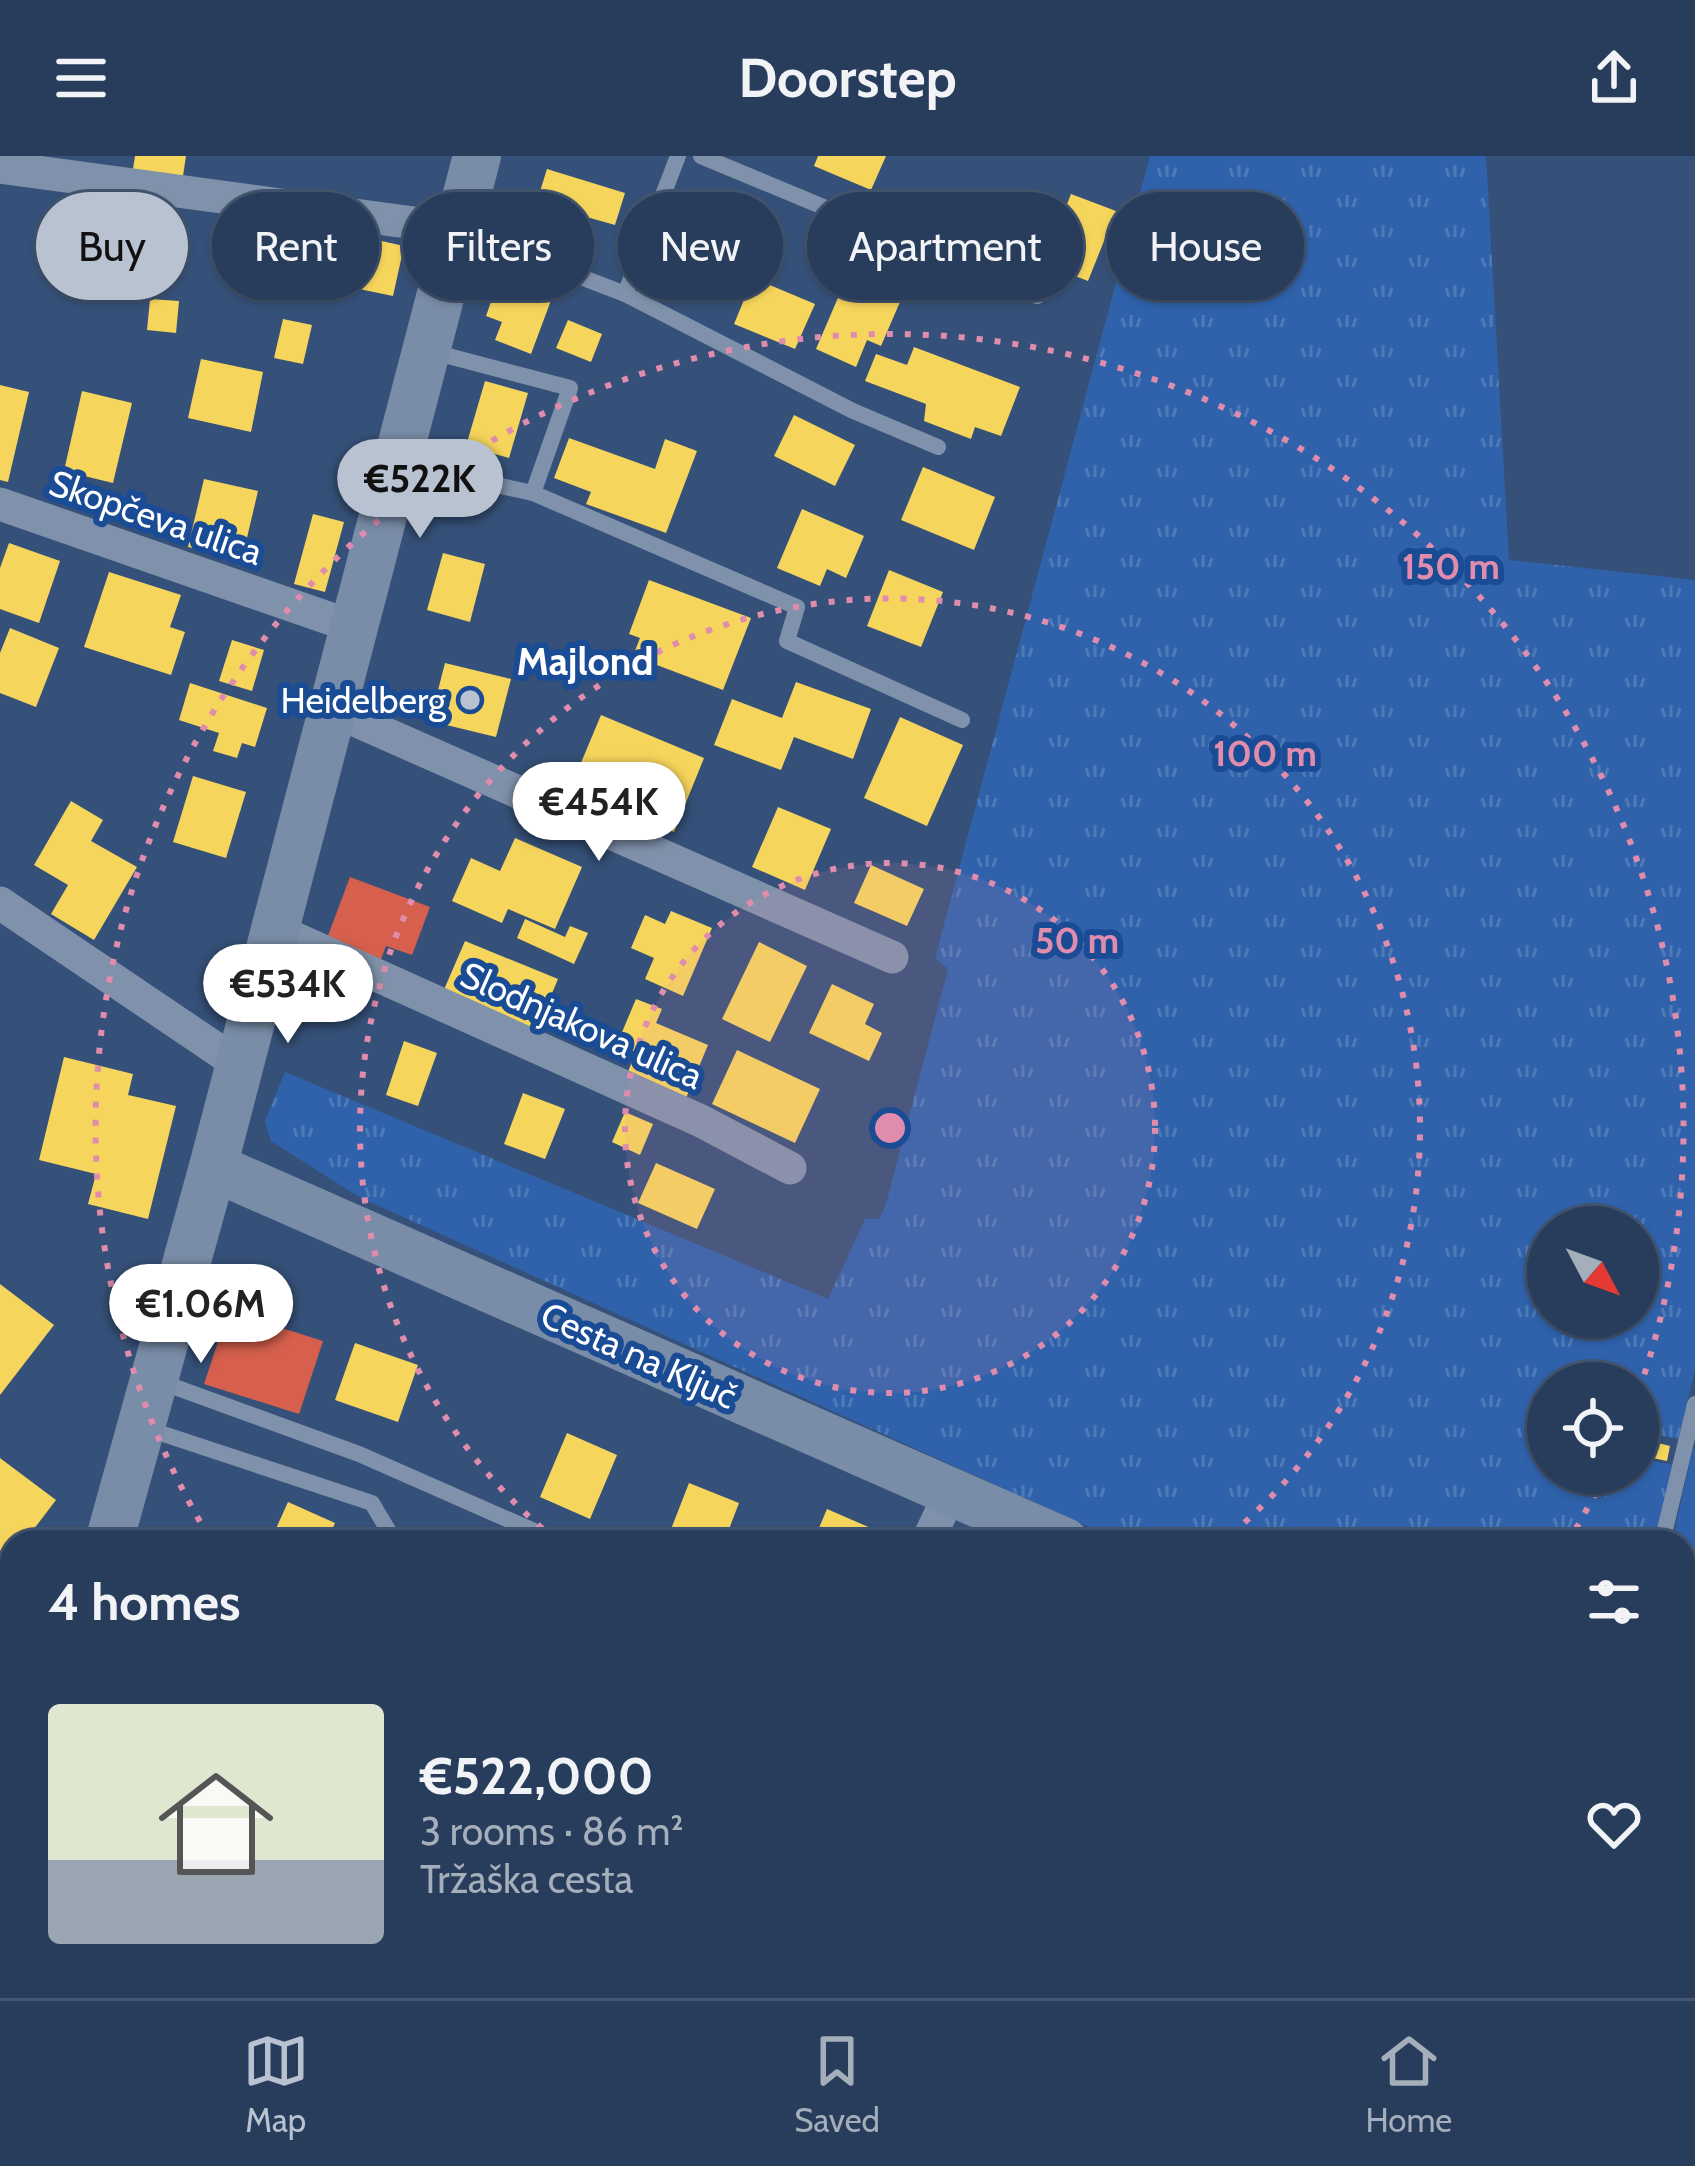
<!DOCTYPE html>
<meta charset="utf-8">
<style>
:root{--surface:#283d5b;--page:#344864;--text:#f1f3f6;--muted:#a5aebb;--line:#445671;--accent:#b9c2d0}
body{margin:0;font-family:Cabin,sans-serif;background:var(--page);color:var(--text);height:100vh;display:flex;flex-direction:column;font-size:45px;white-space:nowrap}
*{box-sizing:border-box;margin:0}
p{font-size:39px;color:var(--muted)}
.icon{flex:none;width:66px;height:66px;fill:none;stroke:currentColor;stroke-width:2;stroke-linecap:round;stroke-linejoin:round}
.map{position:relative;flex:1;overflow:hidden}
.details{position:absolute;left:0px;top:1374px;width:1695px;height:468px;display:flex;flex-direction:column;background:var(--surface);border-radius:36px 36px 0 0;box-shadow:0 3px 9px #0004,0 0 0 3px var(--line)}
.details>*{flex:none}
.hud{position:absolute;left:36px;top:36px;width:1623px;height:108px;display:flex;gap:24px}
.needle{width:78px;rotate:131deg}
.buttons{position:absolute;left:1527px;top:1050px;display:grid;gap:24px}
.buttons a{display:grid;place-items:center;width:132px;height:132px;border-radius:50%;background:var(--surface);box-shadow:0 3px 9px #0004,0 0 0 3px var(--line);font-size:60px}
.price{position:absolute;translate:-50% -102px;padding:0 27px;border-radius:42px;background:#fff;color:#222;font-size:39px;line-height:78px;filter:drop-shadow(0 3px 6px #0008)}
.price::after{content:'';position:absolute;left:50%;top:72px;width:36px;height:27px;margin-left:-18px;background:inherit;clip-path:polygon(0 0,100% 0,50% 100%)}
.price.on{background:var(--accent);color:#111}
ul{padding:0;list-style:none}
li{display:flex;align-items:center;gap:36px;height:300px;padding:0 48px}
li span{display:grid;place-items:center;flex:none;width:336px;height:240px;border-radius:12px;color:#555}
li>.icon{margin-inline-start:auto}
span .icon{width:144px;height:144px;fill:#fffc;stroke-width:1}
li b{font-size:51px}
h2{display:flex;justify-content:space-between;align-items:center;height:144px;padding:0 48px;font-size:51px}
.pill{padding:0 42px;border-radius:54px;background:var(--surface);box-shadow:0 3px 9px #0004,0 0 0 3px var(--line);font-size:42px;line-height:108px}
.pill.on{background:var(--accent);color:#111}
header{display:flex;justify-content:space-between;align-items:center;height:156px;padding:0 48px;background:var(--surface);font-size:54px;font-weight:700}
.dock{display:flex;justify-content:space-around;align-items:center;height:168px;border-top:3px solid var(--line);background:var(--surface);font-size:33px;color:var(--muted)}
.dock a{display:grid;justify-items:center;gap:6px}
.dock .on{color:var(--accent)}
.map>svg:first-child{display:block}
.grass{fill:url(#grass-tufts);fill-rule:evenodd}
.pitch{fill:#2f62ab}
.homes{fill:#f6d55c}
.shops{fill:#d6604d}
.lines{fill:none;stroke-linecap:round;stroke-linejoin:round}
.lane{stroke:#8092ab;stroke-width:16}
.street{stroke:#8092ab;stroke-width:33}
.secondary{stroke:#7a8da8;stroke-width:48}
.ring{fill:none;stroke:#e08cad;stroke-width:6;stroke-dasharray:6 12}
.poi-dot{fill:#b9c2d0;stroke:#1a4c95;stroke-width:4.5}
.labels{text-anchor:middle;stroke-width:12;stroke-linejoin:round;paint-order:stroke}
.street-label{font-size:36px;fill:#fff;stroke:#1a4c95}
.poi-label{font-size:36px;fill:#fff;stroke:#1a4c95;text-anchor:end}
.neighbourhood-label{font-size:39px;font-weight:bold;fill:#fff;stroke:#1a4c95}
.centre{fill:#e08cad;stroke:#1a4c95;stroke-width:6}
.ring-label{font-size:36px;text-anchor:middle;font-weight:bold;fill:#e08cad;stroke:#1a4c95;stroke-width:12;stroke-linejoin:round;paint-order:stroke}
</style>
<header><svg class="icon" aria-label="menu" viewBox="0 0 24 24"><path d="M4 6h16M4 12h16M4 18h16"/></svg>Doorstep<svg class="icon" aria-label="share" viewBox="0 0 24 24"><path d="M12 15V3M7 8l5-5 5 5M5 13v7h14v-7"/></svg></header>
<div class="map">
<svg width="1695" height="1842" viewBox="0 0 1695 1842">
<defs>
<pattern id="grass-tufts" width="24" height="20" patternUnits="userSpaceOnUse" patternTransform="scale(3)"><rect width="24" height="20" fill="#2f62ab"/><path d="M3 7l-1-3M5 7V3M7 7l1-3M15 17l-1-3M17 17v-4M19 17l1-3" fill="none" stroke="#4e7ab8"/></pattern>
</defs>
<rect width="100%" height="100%" fill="#365179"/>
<g class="grass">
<path d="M1150,0h336l23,404 186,20v790l-17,69 -40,-8v-48h-90v90h90v-15l34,7 -18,77h-532l-763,-345 -88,-56 -6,-20 20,-49 543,227 37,-80h14l7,-15 62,-235 -13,-11zM1548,1071h90v90h-90z"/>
<path d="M1693,1292l2,1v389l-12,-8v-288h-11z"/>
</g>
<path class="pitch" d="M1405,1830h199l-4,12h-199z"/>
<g class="homes">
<path d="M135,0h51l-3,20 -50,-7z"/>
<path d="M818,0h68l-15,34 -57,-24z"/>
<path d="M547,13l78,24 -10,32 -46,-13 -10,30 -32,-9z"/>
<path d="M1071,38l45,17 -28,70 -44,-17z"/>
<path d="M116,57l48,5 -6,53 -48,-5z"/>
<path d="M82,78l20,2 -3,40 -39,-3 3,-25 18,2z"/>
<path d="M350,78l54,12 -11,50 -53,-11z"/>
<path d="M276,80l57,8 -7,52 -58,-8z"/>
<path d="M852,109l54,23 -25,58 -14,-6 -11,27 -40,-18z"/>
<path d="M753,122l62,26 -20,45 -61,-25z"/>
<path d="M526,129l27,10 -22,59 -36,-14 7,-18 -16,-6 8,-23 25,10z"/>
<path d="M150,143l29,2 -3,32 -29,-3z"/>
<path d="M283,163l29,6 -9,39 -29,-6z"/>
<path d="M568,164l34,14 -11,28 -35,-14z"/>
<path d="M914,191l106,40 -19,49 -26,-9 -4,12 -47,-18 2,-17 -61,-23 11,-27 31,11z"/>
<path d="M201,203l62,13 -12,60 -63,-14z"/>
<path d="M485,225l43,12 -19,65 -43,-12z"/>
<path d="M0,229l29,7 -21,90 -8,-2z"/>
<path d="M82,235l50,12 -19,80 -49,-12z"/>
<path d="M794,259l61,30 -20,41 -61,-30z"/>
<path d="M569,282l86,31 10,-30 32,12 -31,82 -80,-29 5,-12 -37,-14z"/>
<path d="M923,311l72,30 -21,53 -73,-30z"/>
<path d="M204,323l54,12 -16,68 -54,-12z"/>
<path d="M802,353l62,27 -18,42 -19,-9 -7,17 -43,-18z"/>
<path d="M313,358l31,8 -19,70 -31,-8z"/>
<path d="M9,387l51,18 -21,62 -39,-14v-41z"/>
<path d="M443,397l42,11 -15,58 -43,-12z"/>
<path d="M889,414l54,22 -22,55 -54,-21z"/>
<path d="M109,416l72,23 -11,32 15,5 -14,43 -87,-28z"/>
<path d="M649,424l102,38 -28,72 -90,-34 7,-18 -11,-4z"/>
<path d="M10,472l49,20 -23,59 -36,-14v-40z"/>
<path d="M232,484l32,10 -12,41 -33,-10z"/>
<path d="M445,507l66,16 -15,58 -66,-16z"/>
<path d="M796,526l75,27 -18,50 -59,-22 -13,33 -67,-25 18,-46 50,19z"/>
<path d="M190,527l77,25 -12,39 -13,-4 -5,15 -24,-7 6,-18 -40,-13z"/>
<path d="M601,559l103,43 -30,74 -104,-43z"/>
<path d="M900,561l63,28 -36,81 -63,-28z"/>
<path d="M193,620l53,16 -20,66 -53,-16z"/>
<path d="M71,645l32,19 -12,21 46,26 -43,73 -43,-26 17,-29 -34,-20z"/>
<path d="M778,651l53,22 -26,61 -53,-23z"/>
<path d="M515,682l67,29 -27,62 -47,-20 -6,14 -50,-22 19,-43 29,13z"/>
<path d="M871,709l53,24 -17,37 -53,-23z"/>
<path d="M671,755l41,17 -29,68 -38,-17 9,-21 -23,-10 14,-33 20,9z"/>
<path d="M525,763l40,18 5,-11 18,7 -14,31 -57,-26z"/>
<path d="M465,785l93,38 -22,52 -93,-39z"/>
<path d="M759,786l48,24 -37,76 -48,-23z"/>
<path d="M832,828l42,20 -9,20 17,9 -13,28 -60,-28z"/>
<path d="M636,843l26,10 -6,14 52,22 -22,53 -59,-24 9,-22 -19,-8z"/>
<path d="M404,885l33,12 -19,53 -32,-11z"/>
<path d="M737,894l83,39 -25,54 -83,-39z"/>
<path d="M64,901l69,17 -5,21 48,11 -28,113 -60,-15 8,-30 -57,-14z"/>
<path d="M523,937l42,16 -20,50 -41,-15z"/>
<path d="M625,956l28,12 -13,31 -28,-13z"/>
<path d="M656,1007l59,26 -18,40 -59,-26z"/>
<path d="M0,1128l54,41 -54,70z"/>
<path d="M355,1187l63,22 -20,57 -63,-22z"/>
<path d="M567,1277l50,22 -27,64 -50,-22z"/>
<path d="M1638,1282l32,8 -3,15 -29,-6z"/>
<path d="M0,1302l56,42 -32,42h-12v16l-12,16z"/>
<path d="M689,1327l50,20 -15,39h-58z"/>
<path d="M288,1346l47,21 -8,19h-57z"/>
<path d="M827,1353l46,20 -6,13h-54z"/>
<path d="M177,1830h13l27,12h-45z"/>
<path d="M519,1830h49l-4,12h-50z"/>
<path d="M594,1830h38l-4,12h-38z"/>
<path d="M665,1830h40l-4,12h-40z"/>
<path d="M826,1830h58l-5,12h-34z"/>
<path d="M937,1830h49l-5,12h-49z"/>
</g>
<g class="shops">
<path d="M350,721l80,30 -18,48 -26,-9 -6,16 -54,-21z"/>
<path d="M228,1155l95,30 -24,73 -95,-30z"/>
</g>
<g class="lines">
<g class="lane">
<path d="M701,0l336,140"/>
<path d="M464,76l161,62 228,117 85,36"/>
<path d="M625,138l53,-138"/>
<path d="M433,196l137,36 -37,105"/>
<path d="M403,309l130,28 264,114 -10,34 175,79"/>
<path d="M161,1226l198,72 200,88"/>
<path d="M142,1271l230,76 23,39"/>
<path d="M1662,1386l33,-138"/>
<path d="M314,1830l26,12"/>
<path d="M405,1830l29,12"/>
</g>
<g class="street">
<path d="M0,11l458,62"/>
<path d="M0,348l354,123"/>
<path d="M332,554l560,247"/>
<path d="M0,747l240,162"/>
<path d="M274,773l427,192 89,47"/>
<path d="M927,1386l24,-50"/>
<path d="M1038,1842l5,-12"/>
<path d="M1310,1842l4,-12"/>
</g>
<g class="secondary">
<path d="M213,1011l852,375"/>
<path d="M109,1386l104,-375 264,-1011"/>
<path d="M1683,1705l12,9"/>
<path d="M0,1781l12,-43"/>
</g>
</g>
<circle cx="890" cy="972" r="265" fill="#e08cad" fill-opacity=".12"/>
<g class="ring">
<circle cx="890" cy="972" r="265"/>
<path d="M556 1384A530 530 0 1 1 1224 1384"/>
<path d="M1604 1320A794 794 0 0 1 1571 1381M209 1381A794 794 0 1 1 1638 1237"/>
</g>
<circle class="poi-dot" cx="470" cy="544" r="12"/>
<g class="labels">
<g class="street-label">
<text transform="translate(156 361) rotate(19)" y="13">Skopčeva ulica</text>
<text transform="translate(582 869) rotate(24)" y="13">Slodnjakova ulica</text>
<text transform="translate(639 1199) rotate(24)" y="13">Cesta na Ključ</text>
</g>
<g class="poi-label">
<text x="446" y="557">Heidelberg</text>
</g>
<g class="neighbourhood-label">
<text x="585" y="519">Majlond</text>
</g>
</g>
<circle cx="890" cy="972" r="18" class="centre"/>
<g class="ring-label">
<text x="1451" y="423">150 m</text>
<text x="1265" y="610">100 m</text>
<text x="1077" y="797">50 m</text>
</g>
</svg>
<div class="buttons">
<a><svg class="needle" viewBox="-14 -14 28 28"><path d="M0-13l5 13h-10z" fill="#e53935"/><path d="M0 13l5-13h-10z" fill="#a5aebb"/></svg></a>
<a><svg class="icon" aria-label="locate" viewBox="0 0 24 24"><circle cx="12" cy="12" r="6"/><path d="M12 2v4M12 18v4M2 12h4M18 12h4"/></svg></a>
</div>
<b class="price on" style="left:420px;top:385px">€522K</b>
<b class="price" style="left:599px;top:708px">€454K</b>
<b class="price" style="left:288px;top:890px">€534K</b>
<b class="price" style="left:201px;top:1210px">€1.06M</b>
<div class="hud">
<a class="pill on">Buy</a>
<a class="pill">Rent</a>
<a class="pill">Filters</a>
<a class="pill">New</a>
<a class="pill">Apartment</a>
<a class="pill">House</a>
</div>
<section class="details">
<h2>4 homes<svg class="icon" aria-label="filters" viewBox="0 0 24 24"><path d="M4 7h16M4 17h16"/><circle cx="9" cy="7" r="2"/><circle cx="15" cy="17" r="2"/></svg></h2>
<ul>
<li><span style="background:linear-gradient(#dfe7d0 65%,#9aa5b1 0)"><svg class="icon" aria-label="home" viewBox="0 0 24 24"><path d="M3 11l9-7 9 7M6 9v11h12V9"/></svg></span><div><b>€522,000</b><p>3 rooms · 86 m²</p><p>Tržaška cesta</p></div><svg class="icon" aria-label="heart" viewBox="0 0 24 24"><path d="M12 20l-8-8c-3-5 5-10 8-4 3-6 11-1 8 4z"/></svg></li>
</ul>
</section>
</div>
<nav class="dock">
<a class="on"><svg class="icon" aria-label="map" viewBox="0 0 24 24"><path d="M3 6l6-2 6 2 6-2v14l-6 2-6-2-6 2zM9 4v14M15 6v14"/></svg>Map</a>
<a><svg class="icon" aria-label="saved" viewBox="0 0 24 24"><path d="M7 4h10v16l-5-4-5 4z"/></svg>Saved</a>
<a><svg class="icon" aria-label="home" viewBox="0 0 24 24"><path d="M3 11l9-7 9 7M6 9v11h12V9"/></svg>Home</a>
</nav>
